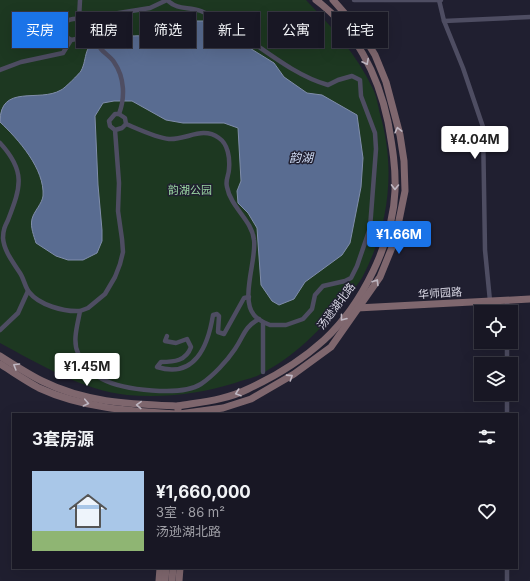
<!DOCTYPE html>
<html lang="zh">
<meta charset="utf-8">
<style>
:root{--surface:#181724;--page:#21202c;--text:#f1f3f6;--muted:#9f9fa6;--line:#363641;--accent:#1a73e8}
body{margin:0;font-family:Inter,"Noto Sans SC",sans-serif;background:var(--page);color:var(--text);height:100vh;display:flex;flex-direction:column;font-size:15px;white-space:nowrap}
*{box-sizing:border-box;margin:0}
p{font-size:13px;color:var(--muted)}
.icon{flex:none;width:22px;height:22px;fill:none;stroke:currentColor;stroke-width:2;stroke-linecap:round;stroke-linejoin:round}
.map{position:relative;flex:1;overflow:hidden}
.sheet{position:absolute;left:12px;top:413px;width:506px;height:156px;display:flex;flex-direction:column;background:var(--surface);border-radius:0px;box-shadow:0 4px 16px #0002,0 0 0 1px var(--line)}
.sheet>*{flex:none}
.hud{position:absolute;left:12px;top:12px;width:506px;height:36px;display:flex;gap:8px}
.buttons{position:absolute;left:474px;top:305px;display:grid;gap:8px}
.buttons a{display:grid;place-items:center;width:44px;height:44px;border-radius:0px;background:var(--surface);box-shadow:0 4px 16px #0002,0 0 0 1px var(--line);font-size:20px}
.price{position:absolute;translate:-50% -34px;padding:0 9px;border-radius:4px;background:#fff;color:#222;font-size:13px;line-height:26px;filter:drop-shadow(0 1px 2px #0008)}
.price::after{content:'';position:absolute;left:50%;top:24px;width:12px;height:9px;margin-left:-6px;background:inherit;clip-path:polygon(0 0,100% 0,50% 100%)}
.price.active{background:var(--accent);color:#fff}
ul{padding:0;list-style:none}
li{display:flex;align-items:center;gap:12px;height:100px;padding:0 20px}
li+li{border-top:1px solid var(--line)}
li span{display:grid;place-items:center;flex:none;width:112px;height:80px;border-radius:0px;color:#555}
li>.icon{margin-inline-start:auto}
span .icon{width:48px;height:48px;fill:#fffc;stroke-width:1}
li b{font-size:17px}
h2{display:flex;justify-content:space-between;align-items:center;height:48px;padding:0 20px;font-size:17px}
.chip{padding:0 14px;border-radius:0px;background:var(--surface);box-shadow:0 4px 16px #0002,0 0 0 1px var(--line);font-size:14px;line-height:36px}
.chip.active{background:var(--accent);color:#fff}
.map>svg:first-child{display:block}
.green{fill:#1d3821}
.water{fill:#596c91;stroke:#808daa}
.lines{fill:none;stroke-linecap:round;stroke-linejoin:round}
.street{stroke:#4e4d62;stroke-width:4.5}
.secondary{stroke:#7f676e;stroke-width:7}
.oneway{stroke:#bfb7c2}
.labels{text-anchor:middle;stroke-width:3;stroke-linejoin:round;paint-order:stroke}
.park-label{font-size:11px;fill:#9ad5a2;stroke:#201f30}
.street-label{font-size:11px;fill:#dad9e6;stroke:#201f30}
.water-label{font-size:12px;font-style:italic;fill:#d1def7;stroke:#201f30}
</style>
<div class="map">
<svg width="530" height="581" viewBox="0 0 530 581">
<rect width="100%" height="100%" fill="#201f30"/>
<path class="green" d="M0,0h306c26,27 51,55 67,89 4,8 5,17 7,25 16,54 9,112 -17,162 -4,8 -12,16 -18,23 -24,31 -51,58 -86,76 -8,4 -17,5 -24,8 -36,11 -71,15 -108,12 -45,-5 -88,-31 -127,-52z"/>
<path class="water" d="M184,21h22l68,42 10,14 23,16 15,2 35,20 6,43 -2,29 -11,56 -8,12 -37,27 -11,17 -15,6 -7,-4 -11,-16 -4,-57 -9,-15 -10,-10 -1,-12 4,-10 -3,-53 -14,-5h-41l-17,-3 -34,-19h-18l-11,2 -8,13 3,69 4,45v11l-5,12 -14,7h-15l-12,-4 -20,-13c-2,-7 -6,-16 -4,-24 2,-8 10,-15 11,-23 2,-27 -25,-57 -43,-74 0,-39 39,-19 61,-32 3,-1 18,-16 20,-19 7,-13 1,-27 22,-34 5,-2 13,0 18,-1 24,0 44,0 63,-15z"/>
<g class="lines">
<g class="street">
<path d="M80,0l-1,19 5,6v5c9,6 12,11 17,19 4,5 10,8 13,13 11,16 11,36 5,52"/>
<path d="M354,0h87"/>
<path d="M439,0l5,21 86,-4"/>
<path d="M444,21l19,47 20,59 2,123 5,51"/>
<path d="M82,23l18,-7 50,-8 17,-8c12,11 20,6 34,11 43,19 83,62 127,74l10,-5 14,-4 8,4 1,16 14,37 1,16 -6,79 -13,38 -6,12 -6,3 -22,5 -8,9 -3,14 -9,10 -17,6h-16l-7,-3"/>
<path d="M71,40l10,-2 3,-8"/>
<path d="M0,70l21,-8 42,-9 8,-13 -8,-5c-3,-12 5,-17 16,-16"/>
<path d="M126,124c12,5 31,14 43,15 18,1 33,-13 50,-1 9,6 11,20 10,31 0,6 -4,11 -2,18 4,21 25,33 27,53 3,18 -14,59 0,75 2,3 6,5 9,7v50"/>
<path d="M115,130l7,-2 4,-4 -1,-6 -6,-4h-4l-6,7 1,5 5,4 4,53 -1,28 4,28 1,13 -3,12 -5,13 -10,17 -17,14 -8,3c-2,12 -8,30 -2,42 5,9 14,21 24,26 21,11 79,18 99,5 12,-8 26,-23 34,-35 9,-13 9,-22 24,-30"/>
<path d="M0,143c26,28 21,44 8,77 -3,6 -5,10 -5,18 1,13 10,24 17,35 4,6 5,14 9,19 10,13 35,20 51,19"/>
<path d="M507,312v-12"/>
<path d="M0,330l18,-17 10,-22"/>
<path d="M167,336l-2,5 11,2 11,-4 4,8c-5,14 -17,15 -30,15l-4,5c38,12 51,-21 56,-52l4,-1 2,2 -1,16 6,2 20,-36 5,-1"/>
<path d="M507,364v-22"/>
<path d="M507,414v-20"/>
<path d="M507,581v-13"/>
</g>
<g class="secondary">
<path d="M357,308l173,-9"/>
<path d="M0,356c14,9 28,18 42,25 44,22 88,23 136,25"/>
<path d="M0,364c13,8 26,17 39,24 43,20 91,23 138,26"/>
<path d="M178,414v-8c23,-4 48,-6 70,-17 26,-12 54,-29 76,-49 38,-35 69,-98 71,-149 1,-24 -3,-46 -7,-69 -10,-48 -33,-93 -72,-122"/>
<path d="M179,414l44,-6 28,-9 43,-25 37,-27 49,-70 15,-37 10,-49 -1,-30 -4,-26 -14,-53 -11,-27 -14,-23 -28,-32"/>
<path d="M159,581l1,-13"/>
<path d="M165,581l1,-13"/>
<path d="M172,581l1,-13"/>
<path d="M179,581l1,-13"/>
</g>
</g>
<defs><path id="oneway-chevron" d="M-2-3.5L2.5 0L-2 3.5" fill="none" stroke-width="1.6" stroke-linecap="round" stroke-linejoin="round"/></defs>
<g class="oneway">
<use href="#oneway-chevron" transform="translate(366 62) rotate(63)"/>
<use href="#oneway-chevron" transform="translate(398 130) rotate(-104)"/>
<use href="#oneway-chevron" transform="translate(395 187) rotate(91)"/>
<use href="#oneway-chevron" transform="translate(376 282) rotate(-58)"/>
<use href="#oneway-chevron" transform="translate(343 318) rotate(128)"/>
<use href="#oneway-chevron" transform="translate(16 366) rotate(-149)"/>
<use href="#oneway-chevron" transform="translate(290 377) rotate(-33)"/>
<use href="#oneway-chevron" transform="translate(238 393) rotate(161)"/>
<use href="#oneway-chevron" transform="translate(86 403) rotate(12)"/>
<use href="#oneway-chevron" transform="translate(139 405) rotate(-178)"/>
</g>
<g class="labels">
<g class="park-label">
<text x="190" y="194">韵湖公园</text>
</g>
<g class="street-label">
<text transform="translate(440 293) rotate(-4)" y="4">华师园路</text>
<text transform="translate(336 306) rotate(-53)" y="4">汤逊湖北路</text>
</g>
<g class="water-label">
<text x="301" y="162">韵湖</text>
</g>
</g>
</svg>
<div class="buttons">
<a><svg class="icon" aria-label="locate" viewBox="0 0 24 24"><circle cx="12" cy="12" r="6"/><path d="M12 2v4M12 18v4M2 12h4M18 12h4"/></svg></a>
<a><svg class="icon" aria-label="layers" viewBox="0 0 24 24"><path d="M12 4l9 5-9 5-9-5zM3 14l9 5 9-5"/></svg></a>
</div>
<b class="price" style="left:475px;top:160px">¥4.04M</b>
<b class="price active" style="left:399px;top:255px">¥1.66M</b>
<b class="price" style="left:87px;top:387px">¥1.45M</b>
<div class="hud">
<a class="chip active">买房</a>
<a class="chip">租房</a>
<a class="chip">筛选</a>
<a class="chip">新上</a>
<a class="chip">公寓</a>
<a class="chip">住宅</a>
</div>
<section class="sheet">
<h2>3套房源<svg class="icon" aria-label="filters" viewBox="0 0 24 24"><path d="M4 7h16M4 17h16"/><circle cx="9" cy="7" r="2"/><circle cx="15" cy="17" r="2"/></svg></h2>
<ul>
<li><span style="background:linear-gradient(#a9c7e8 75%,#8fb573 0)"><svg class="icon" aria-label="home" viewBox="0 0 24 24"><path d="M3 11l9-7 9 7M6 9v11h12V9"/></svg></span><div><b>¥1,660,000</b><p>3室 · 86 m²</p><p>汤逊湖北路</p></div><svg class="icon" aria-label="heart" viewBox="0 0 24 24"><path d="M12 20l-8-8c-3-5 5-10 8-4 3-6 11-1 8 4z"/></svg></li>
</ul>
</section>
</div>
